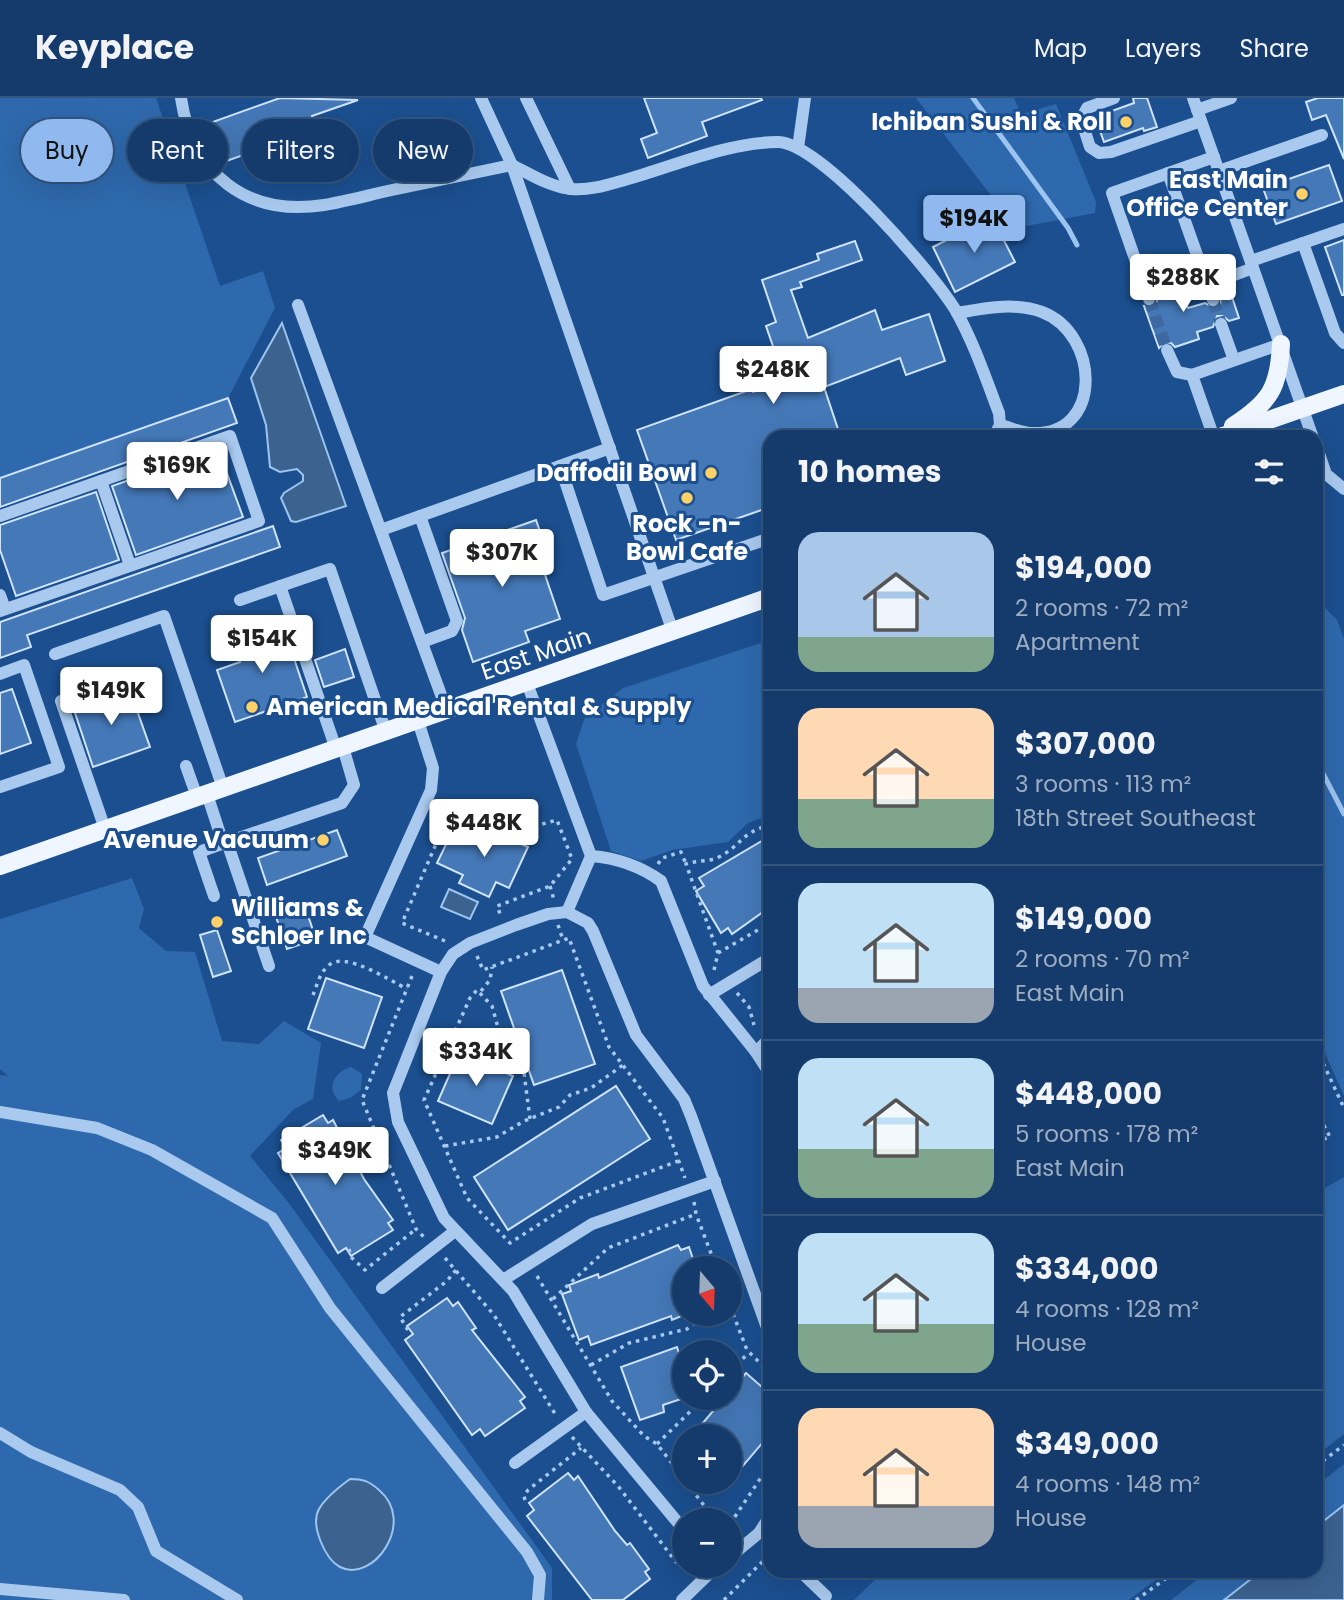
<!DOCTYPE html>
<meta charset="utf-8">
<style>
:root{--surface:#143b6b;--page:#1d4271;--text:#f1f3f6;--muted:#9dadc1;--line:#33557e;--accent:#90b9f0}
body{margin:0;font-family:Poppins,sans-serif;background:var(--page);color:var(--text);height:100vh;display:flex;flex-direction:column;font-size:26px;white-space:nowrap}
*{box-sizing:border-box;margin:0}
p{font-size:23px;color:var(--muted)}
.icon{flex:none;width:38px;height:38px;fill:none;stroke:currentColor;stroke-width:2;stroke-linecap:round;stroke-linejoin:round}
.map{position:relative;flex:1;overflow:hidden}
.panel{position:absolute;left:763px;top:332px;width:560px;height:1148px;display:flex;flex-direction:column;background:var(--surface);border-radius:21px;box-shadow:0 7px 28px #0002,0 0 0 2px var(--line)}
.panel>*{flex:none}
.hud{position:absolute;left:21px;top:21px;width:637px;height:63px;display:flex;gap:14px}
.needle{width:46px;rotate:161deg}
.fabs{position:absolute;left:672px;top:1158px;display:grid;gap:14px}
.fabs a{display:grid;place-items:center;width:70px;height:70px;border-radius:50%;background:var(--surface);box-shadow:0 7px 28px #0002,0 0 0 2px var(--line);font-size:35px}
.price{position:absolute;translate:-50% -60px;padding:0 16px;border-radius:7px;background:#fff;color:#222;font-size:23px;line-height:46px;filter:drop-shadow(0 2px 4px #0008)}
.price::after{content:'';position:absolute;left:50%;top:42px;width:21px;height:16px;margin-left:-10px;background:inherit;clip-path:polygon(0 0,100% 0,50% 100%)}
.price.active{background:var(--accent);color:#111}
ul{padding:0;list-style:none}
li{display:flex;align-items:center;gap:21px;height:175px;padding:0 35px}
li+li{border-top:2px solid var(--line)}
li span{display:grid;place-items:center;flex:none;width:196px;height:140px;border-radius:21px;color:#555}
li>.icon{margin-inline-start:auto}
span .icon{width:84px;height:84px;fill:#fffc;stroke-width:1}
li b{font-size:30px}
h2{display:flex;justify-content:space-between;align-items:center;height:84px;padding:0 35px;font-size:30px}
.chip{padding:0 24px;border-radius:32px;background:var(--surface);box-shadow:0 7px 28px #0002,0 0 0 2px var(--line);font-size:24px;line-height:63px}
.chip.active{background:var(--accent);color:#111}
header{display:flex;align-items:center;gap:42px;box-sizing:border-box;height:98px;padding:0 35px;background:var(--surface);border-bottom:2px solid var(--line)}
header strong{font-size:33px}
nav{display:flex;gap:38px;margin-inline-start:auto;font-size:24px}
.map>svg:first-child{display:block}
.green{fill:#2e69ad}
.water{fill:#3c6290;stroke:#9cc4f0;stroke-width:2}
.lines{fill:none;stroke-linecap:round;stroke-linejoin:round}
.stream{stroke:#9cc4f0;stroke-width:5}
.building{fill:#4478b7;stroke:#cfe3fa;stroke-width:2}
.minor-tunnel{stroke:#3d69a0;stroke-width:12;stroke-dasharray:12 6;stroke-linecap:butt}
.path{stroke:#a9c9ee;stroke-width:3.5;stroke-dasharray:3.5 5;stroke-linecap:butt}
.minor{stroke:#a9c9ee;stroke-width:12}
.major{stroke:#f0f6ff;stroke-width:18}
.poi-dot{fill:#ffd166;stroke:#1b4f8f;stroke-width:2.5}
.labels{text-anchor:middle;stroke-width:6;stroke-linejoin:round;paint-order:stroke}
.poi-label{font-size:24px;font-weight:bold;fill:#fff;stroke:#1b4f8f;text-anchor:end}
.street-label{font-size:24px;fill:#fff;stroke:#1b4f8f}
</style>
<header>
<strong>Keyplace</strong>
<nav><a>Map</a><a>Layers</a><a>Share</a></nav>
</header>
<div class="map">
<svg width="1344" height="1502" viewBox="0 0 1344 1502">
<rect width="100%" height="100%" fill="#1b4f8f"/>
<g class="green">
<path d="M0,0h156l64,188 43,-15 12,37 -47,90 -228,80z"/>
<path d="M916,0h98l7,16 35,-10 40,98 -1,11 -79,15z"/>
<path d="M1316,501l21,21 7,19v457l-28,-63z"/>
<path d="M770,542v175l-22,8 -20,19 -56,8 -31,11 -30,-10 -35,-107 9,-27 38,-29z"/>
<path d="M132,780l12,31 -5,19 27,23 29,1 27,89 37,3 25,-23 37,22 -8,56 -20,11 -43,46 38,46 264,366v32h-552v-525l8,1 -8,-7v-150z"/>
<path d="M351,969l11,7 -1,16 -11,8 -11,3c-14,-14 -4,-29 12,-34z"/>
<path d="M1344,1079v257l-28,22v-263z"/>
<path d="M1344,1366v41l-28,22v-41z"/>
<path d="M883,1474h283l-37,28h-275z"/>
<path d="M1207,1474h53l-36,28h-53z"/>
</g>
<g class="water">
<path d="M282,225l64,183 -50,16 -5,-1 -10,-23 3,-5 19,-12v-6l-6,-6 -17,3 -10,-5 -4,-42 -15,-47z"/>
<path d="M449,791l29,13 -8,17 -29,-12z"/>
<path d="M350,1381c13,0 19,2 29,11 38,32 -6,94 -39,77 -15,-8 -30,-42 -21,-58 7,-12 20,-22 31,-30z"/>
<path d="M1344,1407v95h-120l36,-28h56v-45z"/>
</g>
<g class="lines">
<g class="stream">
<path d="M973,0l95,130 9,17"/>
<path d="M1316,662l28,54"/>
</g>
</g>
<g class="building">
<path d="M280,0l78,2 -46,16 4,13 -95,34 -14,-39z"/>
<path d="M644,0h117l1,2 -60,22 5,14 -59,22 -7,-19 16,-6z"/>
<path d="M1133,0h14l10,29 -13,4 -1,-3 -39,14 -9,-25 39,-14z"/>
<path d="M1318,0h26v61l-18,-44 -14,5 -6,-18z"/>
<path d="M1329,67l13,36 -66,23 -13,-36z"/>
<path d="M992,119l23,45 -60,30 -22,-45z"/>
<path d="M1344,142v55h-2l-17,-48z"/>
<path d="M855,143l7,19 -62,22 2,5 -11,3 17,48 67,-28 7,20 47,-16 16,47 -39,14 -6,-17 -76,29 17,51h-71v69l-94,33 -39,-110 115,-41 1,3 32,-11 -19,-55 10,-4 -14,-42 57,-20 -2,-6z"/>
<path d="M1176,175l12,35 17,-5 10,5 5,-3 1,-8 10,-3 8,24 -10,3 -6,-5h-6l-4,11 -16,5 2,7 -24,8 -4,-4 -7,-1 -5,6 -15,-42 7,1 6,-6 -5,-19z"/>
<path d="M228,300l9,25 -237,84v-29z"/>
<path d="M218,351l25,68 -107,38 -24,-69z"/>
<path d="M96,394l23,68 -103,36 -16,-46v-25z"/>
<path d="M536,422l14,40 -9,3 19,56 -35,12 4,11 -56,20 -11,-32 3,-12 -23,-65z"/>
<path d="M273,428l7,21 -253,88 4,12 -31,11v-36z"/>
<path d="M283,528l24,71 -72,25 -18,-52 23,-8 -6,-20z"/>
<path d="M345,551l9,28 -30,10 -9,-27z"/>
<path d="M129,590l21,59 -57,20 -20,-60z"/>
<path d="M12,591l19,54 -31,11v-61z"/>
<path d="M476,726l13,6 3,-6 19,9 -4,5 21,9 -19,41 -13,-6 -7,15 -30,-14 4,-8 -26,-12 14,-29 17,8z"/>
<path d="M337,732l10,26 -80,29 -9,-27z"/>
<path d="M770,738v71l-38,27 -4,-6 -7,5 -25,-42 8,-5 -5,-8z"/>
<path d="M303,803l13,38 -29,10 -13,-38z"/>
<path d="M217,832l14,41 -18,6 -13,-42z"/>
<path d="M562,872l33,94 -61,21 -33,-94z"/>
<path d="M326,880l56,19 -18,51 -56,-19z"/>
<path d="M459,955l54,23 -21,48 -54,-23z"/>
<path d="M616,988l34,53 -142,91 -34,-53z"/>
<path d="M323,1017l5,8 5,-3 31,59 29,41 -5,3 5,7 -42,26 -5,-8 -8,5 -60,-100 8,-5 -5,-8z"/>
<path d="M678,1147l3,5 8,-3 5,15 -10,4v49l-12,5 -1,-4 -80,29 -3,-9 -9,4 -17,-46 9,-3 -2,-6 29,-11 1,4z"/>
<path d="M447,1200l6,8 5,-4 18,26 -4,2 53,67 -5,4 5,7 -40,28 -5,-7 -8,6 -67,-95 8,-6 -6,-8z"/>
<path d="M677,1249l7,23v28l-21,7 1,7 -24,8 -19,-53z"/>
<path d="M746,1275l24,21v40l-40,47v-44h-39l33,-39h6v-6z"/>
<path d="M568,1375l6,7 4,-4 37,55 12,14 3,-2 19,26 -4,3 5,7 -27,21h-31l-65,-84 7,-6 -5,-7z"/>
</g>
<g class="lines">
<g class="minor-tunnel">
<path d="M1149,201l18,51"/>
<path d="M1213,202l8,24"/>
</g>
<g class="path">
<path d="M469,725l9,-22 57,25 22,-6 15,39 -22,27 -53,20 4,10"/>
<path d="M658,766l4,-6 19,-6 5,12"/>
<path d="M550,788l4,14"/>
<path d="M558,827l5,15"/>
<path d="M445,843l-43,-18 43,-100"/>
<path d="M718,855l52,-30"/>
<path d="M477,858l6,14 86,-32 40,109 54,71 22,60"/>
<path d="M714,872l4,-17 -32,-89c11,-4 23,-2 33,-7 23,-12 21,-24 51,-32"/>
<path d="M412,878l-50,124 54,129 9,9"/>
<path d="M481,893l9,-11 2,-13"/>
<path d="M737,895l12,14 5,18"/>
<path d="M313,897c4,-10 7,-23 16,-30 16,-14 60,15 78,24"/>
<path d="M1316,950l28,60"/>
<path d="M1316,1012l14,27 -9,3"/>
<path d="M530,1021l-6,-46 -22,-31 -10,-36 -15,-16 -7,8 -46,102 43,98 43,45 70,-45 98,-37"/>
<path d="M445,1048l52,-9 27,-16 35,-14 11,-12 21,-7 32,-23"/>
<path d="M694,1104l2,12 21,55"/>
<path d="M349,1151l2,8 14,13 51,-41"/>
<path d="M445,1160l49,57 63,102"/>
<path d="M537,1178l75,125 32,35 13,8 27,35"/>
<path d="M553,1201l55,-51 88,-34"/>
<path d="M730,1208l17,44 23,23"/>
<path d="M408,1232l-8,-13 47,-36 9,-11"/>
<path d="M591,1267l38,-22 58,-14 20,-15"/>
<path d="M730,1272l19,-17"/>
<path d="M572,1339l46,49 58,76 8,-7"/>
<path d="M657,1346l47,-46"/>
<path d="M1316,1368l28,-21"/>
<path d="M686,1384l30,39"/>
<path d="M525,1402l-1,-4 4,-6 53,-42"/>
<path d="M730,1426l40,-60"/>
<path d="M841,1474l10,6 13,-6"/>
<path d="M724,1502l46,-46"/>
<path d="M1136,1502l39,-28"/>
</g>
<g class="minor">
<path d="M181,0c11,76 66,119 143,107 23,-4 45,-10 68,-15 40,-8 80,-17 120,-25"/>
<path d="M481,0l31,67 161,467"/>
<path d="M526,0l44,91"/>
<path d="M1114,0l-27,10 -6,11 9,28 9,6 12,-1 90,-31"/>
<path d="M1193,0l120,340"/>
<path d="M1197,12l34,-12"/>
<path d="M798,50l7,-50"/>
<path d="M512,67c18,9 38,22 59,24 19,2 39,-5 57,-10 49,-14 98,-36 149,-37 43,-1 156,131 179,169 18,32 30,68 43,102l1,12 -7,13"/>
<path d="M1219,73l103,-36"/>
<path d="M1168,75l45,127"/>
<path d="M1303,145l32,90 9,10"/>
<path d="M1251,163l93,-32"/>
<path d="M1208,187l45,-17"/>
<path d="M1149,201l-37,-106 102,-36"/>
<path d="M298,207l149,406"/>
<path d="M957,215c29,-5 57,-11 85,-1 58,22 62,125 -11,121 -10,0 -21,-6 -31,-8"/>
<path d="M1221,226l13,36"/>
<path d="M1167,252l10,22 15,3"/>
<path d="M1232,339l36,1"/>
<path d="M1214,340l-22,-63 89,-31"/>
<path d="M1316,347l10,29 18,15"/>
<path d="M610,350l-50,18 43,129 167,-57"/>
<path d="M101,383l29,84"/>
<path d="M0,418l230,-80 29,85 -259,90"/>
<path d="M420,418l37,105 -5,10 -30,11"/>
<path d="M381,432l179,-64"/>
<path d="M280,488l56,163"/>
<path d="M0,497l5,14"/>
<path d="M240,502l90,-31 56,163"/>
<path d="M55,556l109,-38 59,172"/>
<path d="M0,576l24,-9 35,102 -59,20"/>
<path d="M527,585l64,173 -24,56"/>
<path d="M61,603l44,128"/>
<path d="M418,623l15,47 -2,22 -66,147 76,35"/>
<path d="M186,668l11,31"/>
<path d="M207,696l16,49"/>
<path d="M591,758c26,2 49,10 70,25l42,105 53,66 14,22"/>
<path d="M214,798l-15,-44 28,-10"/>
<path d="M269,868l-42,-124 115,-39 12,-18 -11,-38"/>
<path d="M709,897l61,-37"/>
<path d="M756,954l14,-14"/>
<path d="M0,1014l97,16 55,22 120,68 58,90 197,244 13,23 -2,25"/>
<path d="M503,1182l89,-56 123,-43"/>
<path d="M382,1190l73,-57"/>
<path d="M0,1335l31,19 89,38 18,17 18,44 81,49"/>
<path d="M515,1365l71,-51"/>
<path d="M684,1432l-98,-118 -73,-121 -69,-73 -46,-96 -5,-29 48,-121 12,-18 17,-11 46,-18 32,-11 19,-2 21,11 5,8 43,104 48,64 7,17 79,220"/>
<path d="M730,1459l29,-24 11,-17"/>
<path d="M801,1474l25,24"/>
<path d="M0,1491l124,11"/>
<path d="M682,1502l34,-33"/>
</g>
<g class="major">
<path d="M1233,328c37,-24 46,-38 48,-82"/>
<path d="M1217,340l127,-44"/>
<path d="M0,768l770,-269"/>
</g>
</g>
<g class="poi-dot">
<circle cx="1126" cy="24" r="7"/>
<circle cx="1302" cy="96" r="7"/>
<circle cx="711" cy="375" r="7"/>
<circle cx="687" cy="400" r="7"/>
<circle cx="252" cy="609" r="7"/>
<circle cx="323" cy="742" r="7"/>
<circle cx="217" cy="824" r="7"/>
</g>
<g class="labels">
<g class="poi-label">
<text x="1112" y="32">Ichiban Sushi &amp; Roll</text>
<text x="1288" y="90">East Main<tspan x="1288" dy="28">Office Center</tspan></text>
<text x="697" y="383">Daffodil Bowl</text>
<text x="687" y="434" text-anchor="middle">Rock -n-<tspan x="687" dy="28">Bowl Cafe</tspan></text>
<text x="266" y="617" text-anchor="start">American Medical Rental &amp; Supply</text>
<text x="309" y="750">Avenue Vacuum</text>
<text x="231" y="818" text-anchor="start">Williams &amp;<tspan x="231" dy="28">Schloer Inc</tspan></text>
</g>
<g class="street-label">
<text transform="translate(536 556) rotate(-19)" y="8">East Main</text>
</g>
</g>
</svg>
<div class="fabs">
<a><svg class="needle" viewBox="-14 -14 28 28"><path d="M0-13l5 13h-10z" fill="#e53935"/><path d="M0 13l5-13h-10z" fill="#9dadc1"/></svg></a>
<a><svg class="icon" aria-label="locate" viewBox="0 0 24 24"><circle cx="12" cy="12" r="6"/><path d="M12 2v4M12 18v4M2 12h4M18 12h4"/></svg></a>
<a>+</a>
<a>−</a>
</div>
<b class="price active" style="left:974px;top:157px">$194K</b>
<b class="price" style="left:1183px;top:216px">$288K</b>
<b class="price" style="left:773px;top:308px">$248K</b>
<b class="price" style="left:177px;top:404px">$169K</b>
<b class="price" style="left:502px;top:491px">$307K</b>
<b class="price" style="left:262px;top:577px">$154K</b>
<b class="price" style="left:111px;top:629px">$149K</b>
<b class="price" style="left:484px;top:761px">$448K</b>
<b class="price" style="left:476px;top:990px">$334K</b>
<b class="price" style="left:335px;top:1089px">$349K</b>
<div class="hud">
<a class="chip active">Buy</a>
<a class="chip">Rent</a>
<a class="chip">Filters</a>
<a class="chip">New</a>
</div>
<section class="panel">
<h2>10 homes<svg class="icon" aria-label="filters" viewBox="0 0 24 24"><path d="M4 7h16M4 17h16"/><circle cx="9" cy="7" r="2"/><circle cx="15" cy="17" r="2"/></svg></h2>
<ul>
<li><span style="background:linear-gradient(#a9c7e8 75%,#7fa58c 0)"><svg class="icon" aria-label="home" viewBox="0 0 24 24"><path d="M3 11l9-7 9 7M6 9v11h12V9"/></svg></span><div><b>$194,000</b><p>2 rooms · 72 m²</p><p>Apartment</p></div></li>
<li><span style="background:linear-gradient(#ffd9b3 65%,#7fa58c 0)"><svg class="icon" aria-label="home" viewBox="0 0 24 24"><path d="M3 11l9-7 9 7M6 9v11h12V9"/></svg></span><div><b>$307,000</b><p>3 rooms · 113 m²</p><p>18th Street Southeast</p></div></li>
<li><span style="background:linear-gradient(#bfe0f5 75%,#9aa5b1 0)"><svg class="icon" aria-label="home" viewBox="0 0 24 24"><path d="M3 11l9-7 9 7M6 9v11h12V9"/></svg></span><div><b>$149,000</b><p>2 rooms · 70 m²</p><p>East Main</p></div></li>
<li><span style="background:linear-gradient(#bfe0f5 65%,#7fa58c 0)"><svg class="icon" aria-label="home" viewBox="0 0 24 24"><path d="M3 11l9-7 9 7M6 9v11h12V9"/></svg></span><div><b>$448,000</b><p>5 rooms · 178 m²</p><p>East Main</p></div></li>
<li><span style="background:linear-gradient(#bfe0f5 65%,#7fa58c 0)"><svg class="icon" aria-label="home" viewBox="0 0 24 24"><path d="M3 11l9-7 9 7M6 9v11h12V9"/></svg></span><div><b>$334,000</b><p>4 rooms · 128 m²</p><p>House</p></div></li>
<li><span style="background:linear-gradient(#ffd9b3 70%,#9aa5b1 0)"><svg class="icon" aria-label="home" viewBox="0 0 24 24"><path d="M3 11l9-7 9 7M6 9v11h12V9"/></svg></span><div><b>$349,000</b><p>4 rooms · 148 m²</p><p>House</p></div></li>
</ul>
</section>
</div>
